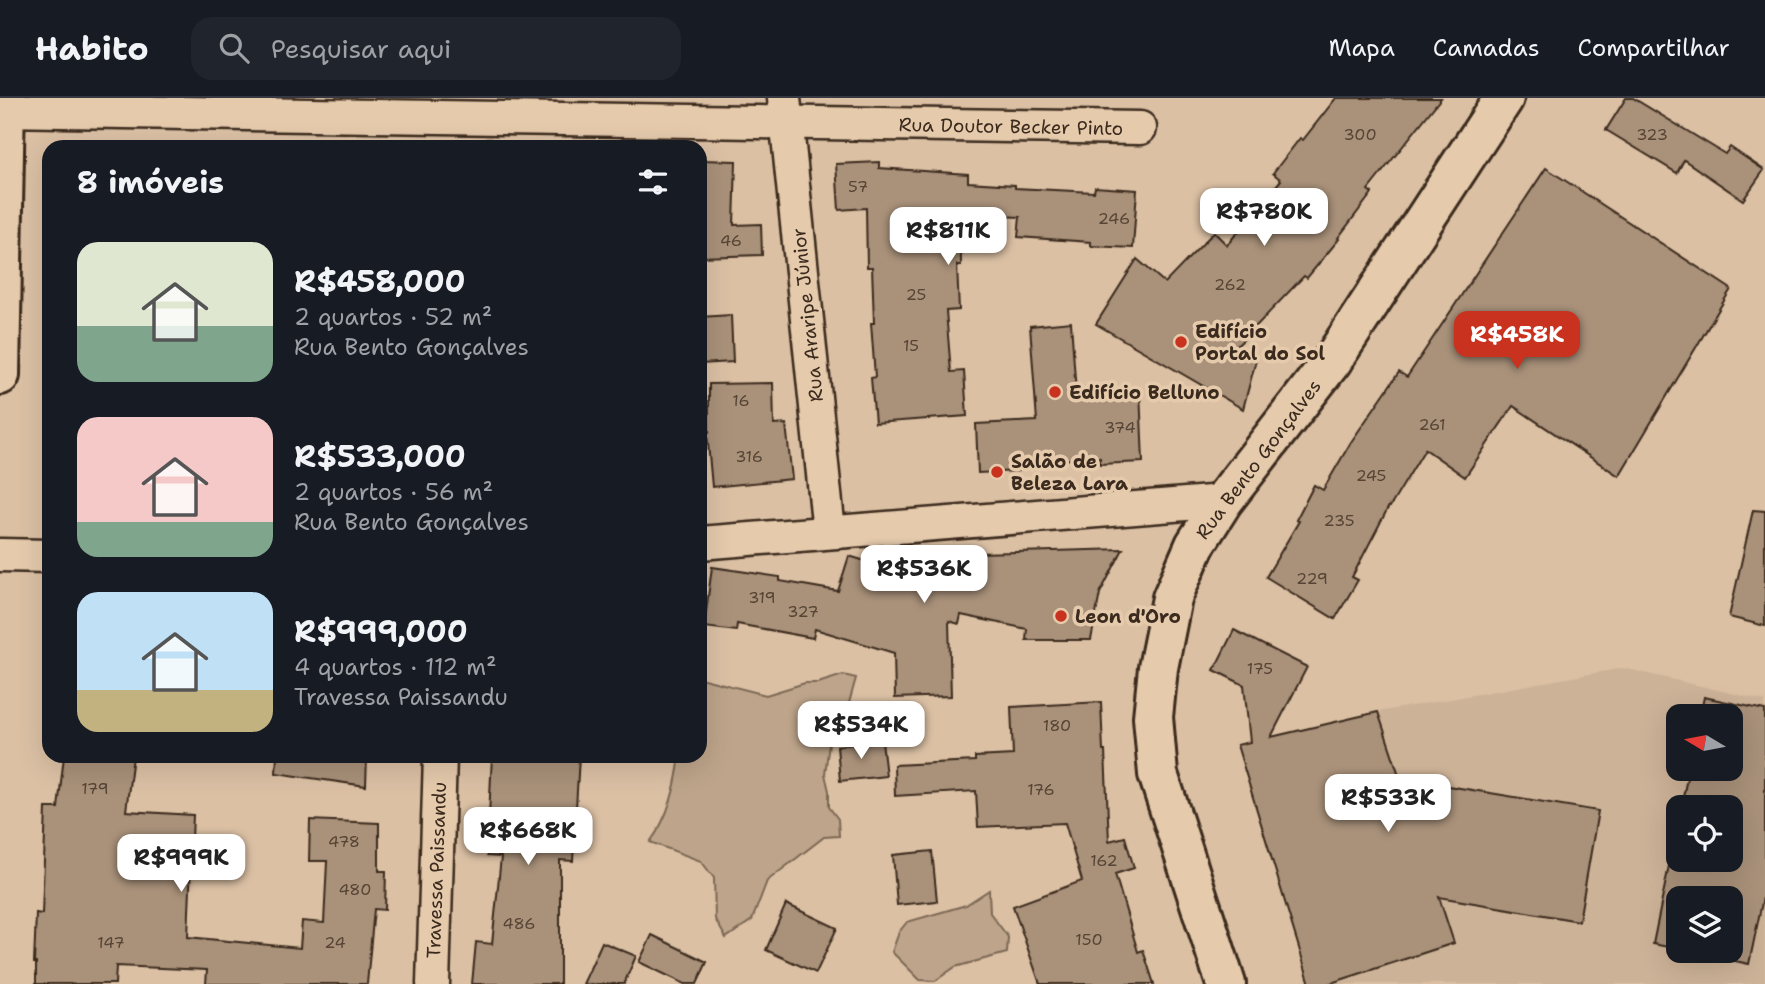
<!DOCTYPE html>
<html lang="pt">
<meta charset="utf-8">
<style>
:root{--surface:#171b24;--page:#20242c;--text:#f1f3f6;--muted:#9ea1a6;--line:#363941;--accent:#c8321e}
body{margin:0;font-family:"Shantell Sans",sans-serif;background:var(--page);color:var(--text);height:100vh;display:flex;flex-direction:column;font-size:26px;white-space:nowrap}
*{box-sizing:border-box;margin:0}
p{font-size:23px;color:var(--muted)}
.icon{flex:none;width:38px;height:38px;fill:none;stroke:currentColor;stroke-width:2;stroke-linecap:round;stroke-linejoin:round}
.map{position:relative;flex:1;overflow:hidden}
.panel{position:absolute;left:42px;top:42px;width:665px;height:623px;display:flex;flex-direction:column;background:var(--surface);border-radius:21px;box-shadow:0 7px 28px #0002}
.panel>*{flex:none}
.needle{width:46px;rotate:280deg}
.fabs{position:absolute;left:1666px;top:606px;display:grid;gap:14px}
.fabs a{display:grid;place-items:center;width:77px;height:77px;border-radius:14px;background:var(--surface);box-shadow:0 7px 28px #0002;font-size:35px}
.price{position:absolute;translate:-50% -60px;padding:0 16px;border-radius:14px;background:#fff;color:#222;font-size:23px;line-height:46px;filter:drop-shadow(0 2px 4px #0008)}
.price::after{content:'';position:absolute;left:50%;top:42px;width:21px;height:16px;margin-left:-10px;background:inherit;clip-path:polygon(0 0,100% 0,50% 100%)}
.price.active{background:var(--accent);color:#fff}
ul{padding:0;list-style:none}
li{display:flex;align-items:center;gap:21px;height:175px;padding:0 35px}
li span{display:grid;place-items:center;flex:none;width:196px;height:140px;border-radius:21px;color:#555}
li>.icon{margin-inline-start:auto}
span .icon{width:84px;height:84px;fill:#fffc;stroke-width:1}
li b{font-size:30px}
h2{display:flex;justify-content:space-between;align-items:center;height:84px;padding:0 35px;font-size:30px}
header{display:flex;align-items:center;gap:42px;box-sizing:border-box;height:98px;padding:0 35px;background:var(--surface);border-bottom:2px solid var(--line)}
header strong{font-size:33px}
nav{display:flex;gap:38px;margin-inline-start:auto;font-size:24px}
.search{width:490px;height:63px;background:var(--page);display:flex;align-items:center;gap:18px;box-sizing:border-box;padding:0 24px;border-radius:21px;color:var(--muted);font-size:26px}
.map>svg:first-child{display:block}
.built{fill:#ccb297;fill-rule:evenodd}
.green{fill:#bda48a;stroke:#7c6754;stroke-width:2}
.building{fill:#a9917a;stroke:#3b2a1e;stroke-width:2}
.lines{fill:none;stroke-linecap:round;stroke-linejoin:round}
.street-casing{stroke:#3b2a1e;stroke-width:37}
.secondary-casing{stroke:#3b2a1e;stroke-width:44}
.street{stroke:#e5caac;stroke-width:32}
.secondary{stroke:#e5caac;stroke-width:38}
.poi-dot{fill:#c8321e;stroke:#e5caac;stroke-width:2.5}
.labels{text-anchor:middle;stroke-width:7;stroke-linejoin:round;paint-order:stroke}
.number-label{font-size:16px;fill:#564435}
.street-label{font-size:19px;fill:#3b2a1e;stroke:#e5caac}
.poi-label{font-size:19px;font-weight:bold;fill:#3b2a1e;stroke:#e5caac;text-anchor:start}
</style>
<header>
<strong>Habito</strong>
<div class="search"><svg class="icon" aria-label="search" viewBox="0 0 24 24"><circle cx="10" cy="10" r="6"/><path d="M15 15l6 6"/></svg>Pesquisar aqui</div>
<nav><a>Mapa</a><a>Camadas</a><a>Compartilhar</a></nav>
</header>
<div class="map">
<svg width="1765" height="886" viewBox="0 0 1765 886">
<rect width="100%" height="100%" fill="#dbc0a4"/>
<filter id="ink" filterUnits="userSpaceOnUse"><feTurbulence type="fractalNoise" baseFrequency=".0143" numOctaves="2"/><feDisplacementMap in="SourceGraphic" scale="14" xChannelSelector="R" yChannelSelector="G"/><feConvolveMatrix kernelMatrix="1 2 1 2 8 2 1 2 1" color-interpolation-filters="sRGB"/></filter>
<g filter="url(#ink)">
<path class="built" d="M1623,570l142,33v283h-455l-73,-239 141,-33zM1678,618h53v52h-53zM1678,709h53v52h-53zM1678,800h53v52h-53z"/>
<g class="green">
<path d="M843,577l13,3 -9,32 -15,10 -7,54 4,17v16l9,12 1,17 -15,1 -57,44 -15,39 -26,18 -11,-19 -1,-41 -13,-17 -51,-19c19,-25 26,-56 30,-86h20v-78l66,17 39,-12h13z"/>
<path d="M989,792l1,23 18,24 -1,16 -52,14 -20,14 -15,-1 -28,-28 7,-20 8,-10 59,-17z"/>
</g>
<g class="building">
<path d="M1336,0h105l-73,92 4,3 -34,45 1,1 -32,39 -3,-2 -66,69 18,15 -13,49 -147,-85 41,-65 28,24 49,-51 13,13 54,-65 -8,-7 27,-35 3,2z"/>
<path d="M1626,0h7l92,56 5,-7 34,23 -21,30 -59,-40 -7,13 -71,-43z"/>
<path d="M700,62l36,1 -2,64 27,-1 1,31 -62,2z"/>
<path d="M879,64v6l89,6v8l47,3v3l79,4 1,-5 42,3 -4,58 -42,-2v-4l-73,-5 2,-20 -60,-3 1,51h-4l2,45 -13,1 5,61 13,-1 3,45 -92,7 -4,-45 4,-1 -4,-54h3l-2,-56h-5l-1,-59 -27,2 -3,-46z"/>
<path d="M1546,70l185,121 -112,187 -106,-70 -48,71 -40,-28 -35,58 -1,-1 -37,71 6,3 -23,39 -69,-42 33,-56 -3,-1 18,-35 9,5 28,-48 48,-70 8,5z"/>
<path d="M731,217l2,47 -33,2v-47z"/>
<path d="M1071,224l5,71 64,-3 3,72 -43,2v-7l-81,6v8l-41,2 -2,-49 61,-3 -7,-95z"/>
<path d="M773,285l1,42 12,-1 6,55 -80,8 -5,-55h2v-48z"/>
<path d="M1753,412l12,1v115l-36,-9z"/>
<path d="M1123,451l-23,44 -9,47h-65l1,-11 -66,-14 -2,9 -10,-3 2,75 -56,2 -1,-45 -79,-24 -2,9 -76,-14 -1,7 -32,-4 8,-60 68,10v4l58,10 11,-35 46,14 1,-7 33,10 5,-16 42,-4z"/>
<path d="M1234,532l73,37 -36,70 107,-25 22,66 198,33 -19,110 -140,-24 15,46 -126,41h-18l-73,-239 13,-3 -6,-57 -30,-15z"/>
<path d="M1704,599l61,13v178l-16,76 -65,-14h47v-52h-53v51l-25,-5 25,-123v38h53v-52h-50l8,-39h42v-52h-31z"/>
<path d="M1101,604l2,49h2l4,90 16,-4 9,31 -19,6 23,78 5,-2 11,34h-114l-27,-78 69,-25 -17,-58 -87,4 -2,-36 -81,5 -1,-31 81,-4v-4l38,-2 -2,-48z"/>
<path d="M882,643l4,35 -46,5 -3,-35z"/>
<path d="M64,658h69l-7,55 67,4 -5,122 112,11 2,-27 22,2 3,-62h-18l1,-41 69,3v48h7l-1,39 -11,-1 -7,75h-161l1,-14 -91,-4 -1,18h-79v-21h-2l2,-50 6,1 4,-106h12z"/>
<path d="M277,658h90l-1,30 -90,-13z"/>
<path d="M492,658h87l-6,105 -13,-1v124h-88l4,-42 16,2 9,-87 -14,-1z"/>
<path d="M932,753l5,50 -40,4 -4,-50z"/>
<path d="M786,806l51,24 -21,45 -50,-23z"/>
<path d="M652,837l55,27 -10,22h-12l-46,-22z"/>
<path d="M602,844l34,14 -12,28h-41z"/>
</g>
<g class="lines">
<defs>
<g id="street">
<path d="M784,0l45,434"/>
<path d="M0,12l1140,18"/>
<path d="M700,445l523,-42"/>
<path d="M0,457l49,1"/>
<path d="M433,886l7,-228"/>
</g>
<g id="secondary">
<path d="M0,277l5,-277"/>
<path d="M1226,886l-68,-210 -5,-57 5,-49 14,-70 23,-53 28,-44 109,-140 172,-263"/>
</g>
</defs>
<use href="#street" class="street-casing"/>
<use href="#secondary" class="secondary-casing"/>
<use href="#street" class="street"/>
<use href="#secondary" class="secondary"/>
</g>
</g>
<g class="poi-dot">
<circle cx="1181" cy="244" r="7"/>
<circle cx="1055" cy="294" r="7"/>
<circle cx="997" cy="374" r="7"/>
<circle cx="1061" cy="518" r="7"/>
</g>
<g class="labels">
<g class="number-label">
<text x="1360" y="42">300</text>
<text x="1652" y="42">323</text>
<text x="858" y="94">57</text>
<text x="1114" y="126">246</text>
<text x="731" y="148">46</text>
<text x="1230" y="192">262</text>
<text x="916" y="202">25</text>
<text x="911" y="253">15</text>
<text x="741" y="308">16</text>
<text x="1432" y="332">261</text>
<text x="1120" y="335">374</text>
<text x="749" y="364">316</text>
<text x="1371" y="383">245</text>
<text x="1339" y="428">235</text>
<text x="1312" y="486">229</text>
<text x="762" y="505">319</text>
<text x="803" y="519">327</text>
<text x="1260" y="576">175</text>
<text x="1057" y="633">180</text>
<text x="95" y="696">179</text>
<text x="1041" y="697">176</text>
<text x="344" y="749">478</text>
<text x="1104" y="768">162</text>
<text x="355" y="797">480</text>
<text x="519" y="831">486</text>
<text x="1089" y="847">150</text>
<text x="111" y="850">147</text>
<text x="335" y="850">24</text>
</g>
<g class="street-label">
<text transform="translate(1011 28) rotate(1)" y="7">Rua Doutor Becker Pinto</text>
<text transform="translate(807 217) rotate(-96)" y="7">Rua Araripe Júnior</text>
<text transform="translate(1258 361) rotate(-53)" y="7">Rua Bento Gonçalves</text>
<text transform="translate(436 772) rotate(-88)" y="7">Travessa Paissandu</text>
</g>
<g class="poi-label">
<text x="1195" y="240">Edifício<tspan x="1195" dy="22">Portal do Sol</tspan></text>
<text x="1069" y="301">Edifício Belluno</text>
<text x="1011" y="370">Salão de<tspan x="1011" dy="22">Beleza Lara</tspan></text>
<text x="1075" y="525">Leon d'Oro</text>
</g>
</g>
</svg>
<div class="fabs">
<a><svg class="needle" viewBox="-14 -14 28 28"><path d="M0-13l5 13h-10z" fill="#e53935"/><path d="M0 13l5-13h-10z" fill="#9ea1a6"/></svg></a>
<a><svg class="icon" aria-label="locate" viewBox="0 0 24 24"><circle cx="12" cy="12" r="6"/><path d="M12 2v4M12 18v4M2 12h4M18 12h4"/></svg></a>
<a><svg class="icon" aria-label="layers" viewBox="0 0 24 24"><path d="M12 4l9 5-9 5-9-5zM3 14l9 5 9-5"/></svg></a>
</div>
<b class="price" style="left:1264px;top:150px">R$780K</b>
<b class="price" style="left:948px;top:169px">R$811K</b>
<b class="price active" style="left:1517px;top:273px">R$458K</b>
<b class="price" style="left:924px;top:507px">R$536K</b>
<b class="price" style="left:861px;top:663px">R$534K</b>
<b class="price" style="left:1388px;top:736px">R$533K</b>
<b class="price" style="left:528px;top:769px">R$668K</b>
<b class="price" style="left:181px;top:796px">R$999K</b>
<section class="panel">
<h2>8 imóveis<svg class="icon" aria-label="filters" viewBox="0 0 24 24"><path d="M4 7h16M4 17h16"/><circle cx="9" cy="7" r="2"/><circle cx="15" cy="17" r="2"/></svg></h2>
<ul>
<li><span style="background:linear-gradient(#dfe7d0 60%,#7fa58c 0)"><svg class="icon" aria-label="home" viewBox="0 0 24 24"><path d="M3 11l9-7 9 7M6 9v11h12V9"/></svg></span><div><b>R$458,000</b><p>2 quartos · 52 m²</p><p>Rua Bento Gonçalves</p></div></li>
<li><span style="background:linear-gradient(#f6c9c9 75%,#7fa58c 0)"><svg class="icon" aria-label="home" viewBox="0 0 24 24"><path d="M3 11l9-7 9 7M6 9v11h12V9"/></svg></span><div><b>R$533,000</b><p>2 quartos · 56 m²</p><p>Rua Bento Gonçalves</p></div></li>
<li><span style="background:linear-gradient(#bfe0f5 70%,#c2b280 0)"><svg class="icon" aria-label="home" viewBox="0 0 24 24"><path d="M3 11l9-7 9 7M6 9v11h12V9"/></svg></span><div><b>R$999,000</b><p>4 quartos · 112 m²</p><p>Travessa Paissandu</p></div></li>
</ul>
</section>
</div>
